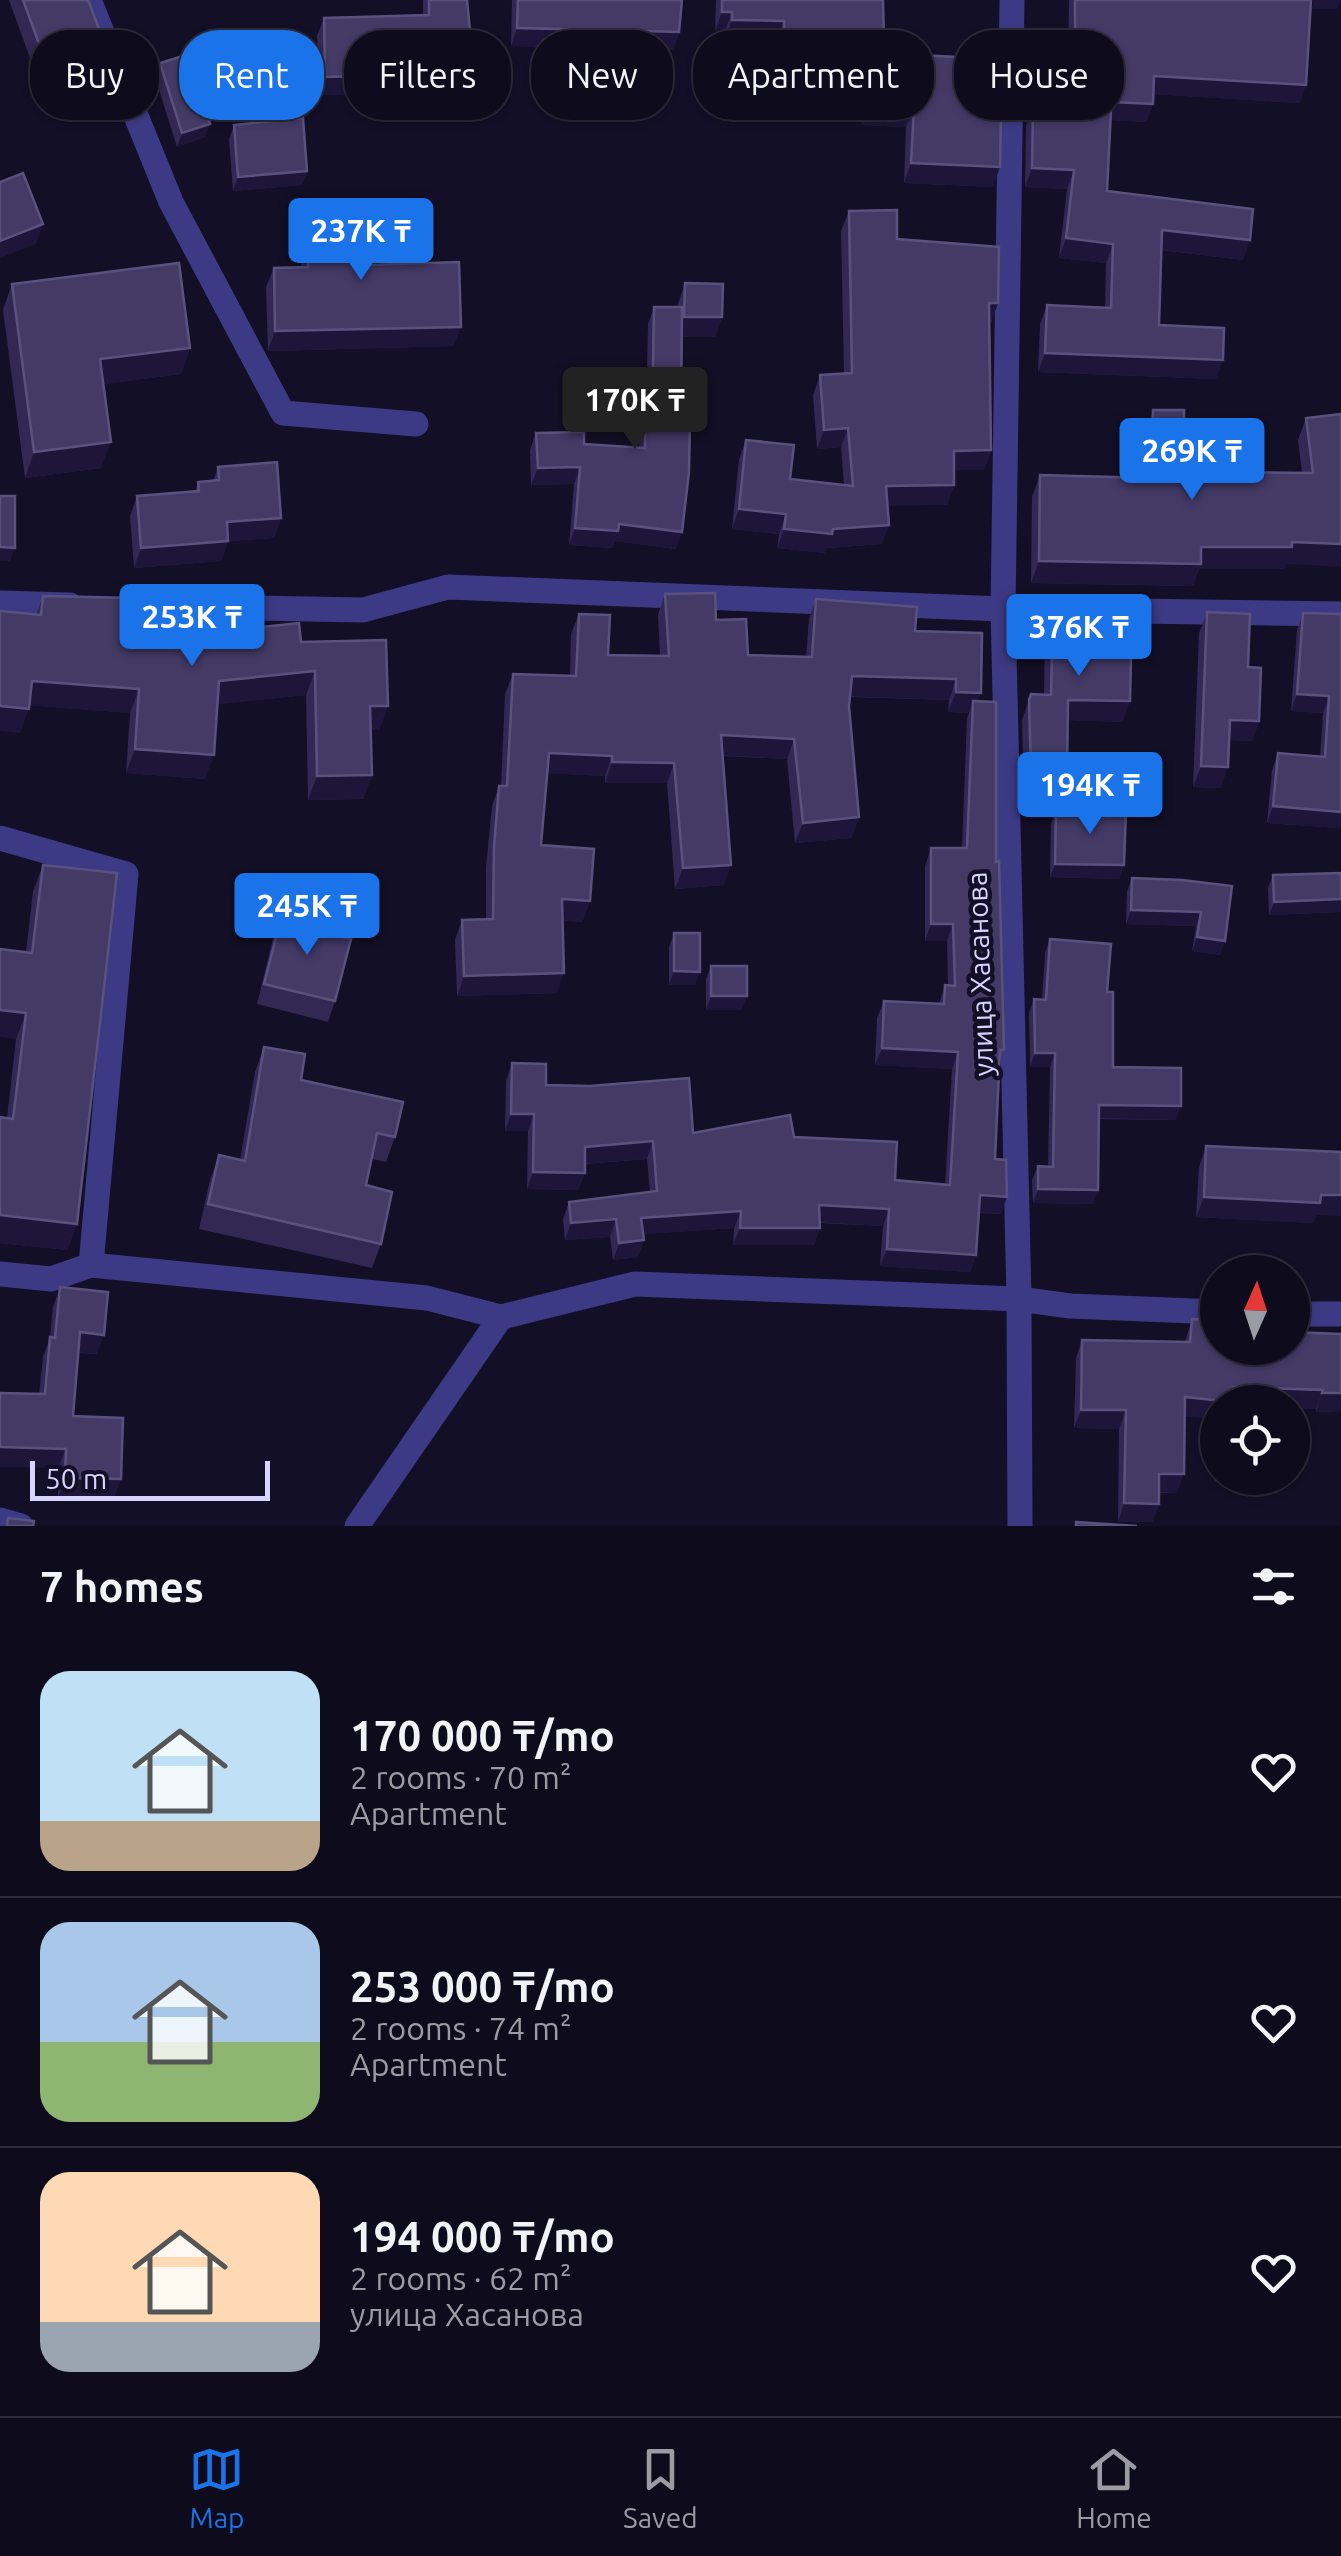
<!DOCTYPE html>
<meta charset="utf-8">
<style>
:root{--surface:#0e0b1c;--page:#171425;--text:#f1f3f6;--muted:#9b9ba3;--line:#2e2b3b;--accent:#1a73e8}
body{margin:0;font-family:Ubuntu,sans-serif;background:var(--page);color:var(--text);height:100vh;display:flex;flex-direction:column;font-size:38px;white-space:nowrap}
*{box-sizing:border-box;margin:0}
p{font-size:32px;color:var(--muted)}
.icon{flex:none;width:55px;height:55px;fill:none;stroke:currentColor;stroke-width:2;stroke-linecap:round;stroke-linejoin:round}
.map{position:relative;height:1526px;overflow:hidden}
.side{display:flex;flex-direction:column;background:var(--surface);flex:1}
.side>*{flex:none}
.hud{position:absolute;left:30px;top:30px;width:1282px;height:90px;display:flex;gap:20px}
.needle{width:65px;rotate:3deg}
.tools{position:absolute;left:1200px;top:1255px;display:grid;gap:20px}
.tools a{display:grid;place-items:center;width:110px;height:110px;border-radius:50%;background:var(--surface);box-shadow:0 2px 8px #0004,0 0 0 2px var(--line);font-size:50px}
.scale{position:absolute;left:30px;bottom:25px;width:240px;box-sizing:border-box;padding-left:10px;border:5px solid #d9d4ff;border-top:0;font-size:28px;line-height:35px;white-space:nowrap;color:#d9d4ff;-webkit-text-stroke:8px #130f26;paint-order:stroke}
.price{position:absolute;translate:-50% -85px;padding:0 22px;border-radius:10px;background:var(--accent);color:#fff;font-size:32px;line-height:65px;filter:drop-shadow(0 2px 5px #0008)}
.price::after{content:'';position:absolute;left:50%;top:60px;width:30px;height:22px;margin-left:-15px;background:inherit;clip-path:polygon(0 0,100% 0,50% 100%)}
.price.selected{background:#222;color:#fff}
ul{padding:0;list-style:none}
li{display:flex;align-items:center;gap:30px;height:250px;padding:0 40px}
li+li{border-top:2px solid var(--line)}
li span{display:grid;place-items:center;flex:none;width:280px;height:200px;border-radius:30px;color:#555}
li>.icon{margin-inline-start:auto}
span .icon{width:120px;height:120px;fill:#fffc;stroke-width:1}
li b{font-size:42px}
h2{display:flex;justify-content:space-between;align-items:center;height:120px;padding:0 40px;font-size:42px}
.chip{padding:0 35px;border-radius:40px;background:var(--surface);box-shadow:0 2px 8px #0004,0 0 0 2px var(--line);font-size:35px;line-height:90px}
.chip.selected{background:var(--accent);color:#fff}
.dock{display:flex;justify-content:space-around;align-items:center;height:140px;border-top:2px solid var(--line);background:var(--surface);font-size:28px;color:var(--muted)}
.dock a{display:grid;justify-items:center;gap:5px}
.dock .selected{color:var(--accent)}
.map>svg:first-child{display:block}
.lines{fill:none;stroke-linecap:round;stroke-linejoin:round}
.minor{stroke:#3d3a85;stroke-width:25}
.wall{fill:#312854}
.shaded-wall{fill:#1d163a}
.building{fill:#433a66;stroke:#5a527e;stroke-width:2.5}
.labels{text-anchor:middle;stroke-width:9;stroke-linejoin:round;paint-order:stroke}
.street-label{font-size:28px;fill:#d9d4ff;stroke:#130f26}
</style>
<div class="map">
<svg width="1341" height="1526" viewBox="0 0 1341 1526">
<rect width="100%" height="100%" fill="#130f26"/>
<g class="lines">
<g class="minor">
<path d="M89,0l82,202 112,211 133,11"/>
<path d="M1012,0l-9,609 16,690 1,227"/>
<path d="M0,603l70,2"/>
<path d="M190,607l173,3 85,-23 555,22 338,5"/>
<path d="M0,838l126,36 -35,391"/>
<path d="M0,1274l51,5 40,-14 336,33 74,19"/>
<path d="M1292,1314h49"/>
<path d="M0,1520l21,6"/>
<path d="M357,1526l144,-209 134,-33 384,15 51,7 148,6"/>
</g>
</g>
<g class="wall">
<path d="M9,0h79l8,62 -57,21z"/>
<path d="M423,0h44l-4,48 -65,8v19l-6,18 -73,2 -2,-59 7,-18 99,-3z"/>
<path d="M512,0h170l-3,32 -6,18 -162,-4z"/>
<path d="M716,0h167l-3,53 113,134 -89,-4 2,-56 -44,-2 3,-52 4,-11 -92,1v-24h-52v-8h-10z"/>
<path d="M1069,0h242l-11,103 -147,-9v10l-7,18 -36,-2 -3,71 136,69 -82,-10 -2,75 57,54 -178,-7 2,-48 7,-19 58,2 1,-44 -47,-5 8,-69 -42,-2 1,-61 7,-19 50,2 3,-58 -18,-1z"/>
<path d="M160,63l45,74 -28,10 -22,-70z"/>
<path d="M234,125l73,46 -5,14 -69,6 -4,-52z"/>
<path d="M310,205l55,60 89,81 -186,5 -2,-64 8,-19 27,-1 2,-43z"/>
<path d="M849,211l48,28 101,64 -7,20h-2l2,127 -7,20h-30v15l-7,20h-59l-6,39 -55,4 -2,5 -48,-5 2,-14 -47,-5 7,-70 7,-19 44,39 54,6 -3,-38 -24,2 -4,-54 7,-20 24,-2 -3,-142z"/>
<path d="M685,283l37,34 -7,20h-33l-6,212 -61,-8 -3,7 -43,-3 5,-61 -43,1 -1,-35 6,-17 48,11 55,4v-8l7,-17 2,-99 6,-17h23z"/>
<path d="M12,284l178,64 -9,26 -78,10 -2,84 -76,10 -22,-168z"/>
<path d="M1153,410l31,23 23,39 95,1 -4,-33 8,-22 35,-4 -57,155h-85l-6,17 -162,-3 1,-86 8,-22 104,2 1,-45z"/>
<path d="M218,467l63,51 -7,20 -46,3 -7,20 -87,7 -4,-52 7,-20 58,-4 3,-10 15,-1z"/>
<path d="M665,594l51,26 32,35 58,2 3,-38 7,-20 99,32 63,70 18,161 3,200 -4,97 6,55 -22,-1 -3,42 -6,17 -90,-6 3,-40 -63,-3v5l-6,17h-81l1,-17 -91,6 1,6 -6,17 -25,3 -3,-23 -45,3 -2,-21 6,-17 81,-10 -3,-33 -62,5v9l-7,17 -51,-1 1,-58h-23l1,-50 6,-18 34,22 147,48 101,4 101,43 50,5 7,-116 -77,-4 2,-47 7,-17 55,3 6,-19h3l-1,-44h-22v-75l6,-18h31l5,-130 2,-5 -21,-1 1,-12 -99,-3 -1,9 10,111 -8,21 -56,5 -8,-84 -64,-3 1,129 -49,4 -8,-106h-62v-7l-58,-3 -6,72 49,56 -8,21 -20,-2 -5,73 -100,3 -2,-56 7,-20 24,-1v-52l6,-61 7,-20h2l4,-92 8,-20 57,2 1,-42 8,-20 29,41 52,1 -2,-42z"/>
<path d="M43,596l179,35 79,11 87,64 -9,24h-8l1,45 -9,24 -55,1 -2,-105 -89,9 -12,75 -79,-6 4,-60 -101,-8 -9,28 16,-118z"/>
<path d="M1207,612l41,55 11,54 -7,20 -23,-1 -8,48 -28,-1 6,-154z"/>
<path d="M1053,613l70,109 -55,-2 -1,52 -8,20h-35l-2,-72 9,-26h13l1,-61z"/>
<path d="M1303,613l38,1v210l-2,4 -72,-5 5,-53 6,-17 42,4 3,-44 -32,-2 6,-81z"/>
<path d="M1056,810l68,55 -5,14 -69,-2 1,-53z"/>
<path d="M43,865l34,359 -10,26 -67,-7v-126l7,1 26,-227z"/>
<path d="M1341,873v39l-72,3 -1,-27 5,-13z"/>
<path d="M1132,878l100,8 -12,69 -28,-4 4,-25 -70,-2 1,-32z"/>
<path d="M283,910l27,19 25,72 -7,21 -71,-18 18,-74z"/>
<path d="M674,933l21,52h-26v-38z"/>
<path d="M1050,939l57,53 6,75 63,53 -77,-1 -6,85 -60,-1 -1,-23 6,-14 10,1 2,-100h-20l-1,-54 5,-14 8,1 3,-47z"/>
<path d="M711,966l31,44h-36v-31z"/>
<path d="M264,1047l37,33 94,57 -9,25 -14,-3 -6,26 15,59 -9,24 -173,-39 11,-49 9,-25 21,5 15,-88z"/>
<path d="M1206,1146l110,69 -3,8 -117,-6 3,-50z"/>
<path d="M60,1287l37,67 -19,-1 -5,63 41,83 -56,-1v-30l-19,-74 4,-37 7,-20 3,-30z"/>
<path d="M1192,1319l26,29 123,-14v77l-25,1v-3l-24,-1v-6h-74v17l-33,-3 -8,77h-18v11l-7,18h-34l1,-93 -45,-1 2,-70 6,-18 103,2z"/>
</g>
<g class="shaded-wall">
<path d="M1314,0h26l-3,9h-26z"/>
<path d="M722,12h10l-7,19h-10z"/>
<path d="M732,20l52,1 -7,18h-52z"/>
<path d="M517,28l162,4 -6,18 -162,-4z"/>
<path d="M470,31l-7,17 -72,9 6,-18z"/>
<path d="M1075,33h17l-6,18 -18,-1z"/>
<path d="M104,42l-8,20 -57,21 7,-20z"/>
<path d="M884,43l-7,19 -5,-9 -3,9 -92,1 7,-18z"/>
<path d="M398,75l-6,18 -73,2 6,-18z"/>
<path d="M1154,76l152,9 -6,18 -153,-9z"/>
<path d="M1089,101l64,3 -7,18 -64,-3z"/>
<path d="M870,105l44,1 -8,21 -44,-2z"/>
<path d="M210,124l-5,13 -28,10 5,-14z"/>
<path d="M911,163l89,4 -7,20 -89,-4z"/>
<path d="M1032,168l42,2 -7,19 -42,-2z"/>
<path d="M307,171l-5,14 -69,6 5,-14z"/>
<path d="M43,224l-7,20 -36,14v-17z"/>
<path d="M1162,230l88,10 -7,20 -88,-11z"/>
<path d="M1066,238l47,6 -7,19 -47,-5z"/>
<path d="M989,303h9l-7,20 -9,-1z"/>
<path d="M684,317h38l-7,20h-38z"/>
<path d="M461,327l-7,19 -186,5 7,-20z"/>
<path d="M190,348l-9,26 -90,12 9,-27z"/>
<path d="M1045,353l178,7 -7,19 -178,-7z"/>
<path d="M848,428l-7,19 -24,2 7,-19z"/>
<path d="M111,442l-10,26 -76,10 9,-26z"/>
<path d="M991,450l-7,20h-37l7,-19z"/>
<path d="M580,467l-6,17 -43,1 7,-17z"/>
<path d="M954,485l-7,20 -68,1 7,-20z"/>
<path d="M739,509l47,5 -7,20 -47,-5z"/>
<path d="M281,518l-7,20 -46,3 -7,20 -87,7 7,-20 86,-26z"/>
<path d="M619,524l63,8 -6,17 -61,-8 -3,7 -43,-3 6,-17z"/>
<path d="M889,525l-7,19 -55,4 -2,5 -48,-5 7,-19h49z"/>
<path d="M1292,542l49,2v23l-55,-3 -2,5h-85l-6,17 -162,-3 8,-22 162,-14z"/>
<path d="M0,547l15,1 -5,13h-10z"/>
<path d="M315,671l-9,24 -96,10 9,-24z"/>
<path d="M852,676l104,3 -7,21 -104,-4z"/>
<path d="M32,681l107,8 -9,24 -107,-8z"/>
<path d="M956,692l25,1 -8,20v-12l-4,12 -21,-1z"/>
<path d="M1297,694l32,2 -6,17 -32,-2z"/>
<path d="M1068,700l62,1 -7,21 -62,-2z"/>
<path d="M0,706l29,3 -9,24 -20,-2z"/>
<path d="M370,706h18l-9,24h-17z"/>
<path d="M1230,720l29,1 -7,20 -29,-1z"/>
<path d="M721,735l73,4 -7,20 -73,-4z"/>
<path d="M135,749l79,6 -9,24 -79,-6z"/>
<path d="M549,753l63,3 -7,20 -63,-3z"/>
<path d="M612,762l62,1 -7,20h-62z"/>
<path d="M1201,766l27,1 -7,21 -28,-1z"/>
<path d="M1031,771l36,1 -8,20h-35z"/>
<path d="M372,775l-9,24 -55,1 9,-24z"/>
<path d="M1273,806l68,6v12l-2,4 -72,-5z"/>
<path d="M859,817l-8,21 -56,5 8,-20z"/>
<path d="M1055,864l69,1 -5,14 -69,-2z"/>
<path d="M731,865l-7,20 -49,4 8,-21z"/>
<path d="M562,899l28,2 -8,21 -28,-2z"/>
<path d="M1341,899v13l-72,3 5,-13z"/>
<path d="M1131,910l70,2 -5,14 -70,-2z"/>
<path d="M931,924h22l-6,17h-22z"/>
<path d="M1197,937l28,4 -5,14 -28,-4z"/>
<path d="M674,971l26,1 -5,13h-26z"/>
<path d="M564,973l-7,20 -100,3 7,-20z"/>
<path d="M711,996h36l-5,14h-36z"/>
<path d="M0,1010l26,3 -10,26 -16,-2z"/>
<path d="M882,1048l76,4 -6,17 -77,-4z"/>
<path d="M1035,1053h20l-5,14h-20z"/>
<path d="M1099,1105l82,1 -5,14 -82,-2z"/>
<path d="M511,1114h23l-6,17h-23z"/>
<path d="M653,1141l-6,18 -68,5 6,-17z"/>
<path d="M533,1172l52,1 -7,17 -51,-1z"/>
<path d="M1038,1189l60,1 -5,14 -60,-1z"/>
<path d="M980,1195l27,2 -6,17 -27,-2z"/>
<path d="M1321,1195h20v21l-25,-1 -3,8 -117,-6 8,-20z"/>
<path d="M819,1205l70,4 -6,17 -70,-4z"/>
<path d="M741,1211l-7,17 -99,7 6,-17z"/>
<path d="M0,1215l77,9 -10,26 -67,-7z"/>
<path d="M616,1219l-6,18 -45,3 6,-17z"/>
<path d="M740,1228h80l-6,17h-81z"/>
<path d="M644,1240l-6,17 -25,3 6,-17z"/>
<path d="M887,1249l89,6 -6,17 -90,-6z"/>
<path d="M80,1332l24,3 -7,19 -24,-2z"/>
<path d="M1233,1387l90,3 -7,19 -24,-1v-6h-74v17l-40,-3 7,-19z"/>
<path d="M1322,1393h19v18l-25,1z"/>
<path d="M1081,1410h45l-7,19 -45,-1z"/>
<path d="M0,1447l66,2 -8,19 -58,-1z"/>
<path d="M1159,1474h25l-7,19 -24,-1z"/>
<path d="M65,1478l56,1 -7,20 -56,-1z"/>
<path d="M1124,1503l35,1 -7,18h-34z"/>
</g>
<g class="building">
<path d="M23,0h65l16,42 -58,21z"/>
<path d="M429,0h38l3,31 -73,8 1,36 -73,2 -1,-59 105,-3z"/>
<path d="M518,0h164l-3,32 -162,-4z"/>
<path d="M722,0h161l1,43 -100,2v-24l-52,-1v-8h-10z"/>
<path d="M1075,0h236l-5,85 -152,-9 -1,28 -64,-3 3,-68h-17z"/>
<path d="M872,53l130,6 -2,108 -89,-4 3,-57 -44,-1z"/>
<path d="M189,54l21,70 -28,9 -22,-70z"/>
<path d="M1033,107l78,3 -4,81 146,18 -3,31 -88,-10 -3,95 65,3 -1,32 -178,-7 2,-48 64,3 2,-64 -47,-6 8,-68 -42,-2z"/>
<path d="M303,118l4,53 -69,6 -4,-52z"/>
<path d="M23,173l20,51 -43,17v-59z"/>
<path d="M310,205l57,2 -2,58 94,-3 2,65 -186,4 -1,-63 34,-1z"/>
<path d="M897,210v29l102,8 -1,56h-9l2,147 -37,1v34l-68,1 3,39 -56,4 -1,5 -48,-5 2,-15 -47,-5 7,-69 48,5 -4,34 63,7 -5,-58 -24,2 -4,-55 32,-2 -3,-162z"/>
<path d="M179,263l11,85 -90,11 11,83 -77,10 -22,-168z"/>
<path d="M685,283l38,1 -1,33h-38z"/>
<path d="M654,307h28l-1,113 9,1 -1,51 -7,60 -63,-8 -1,7 -43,-3 5,-61 -42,1 -2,-35 48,-1v12l61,4v-25h7z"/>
<path d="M1153,410h31v23l24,1 -1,38 106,1 -7,-55 35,-4v130l-49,-2v5h-91v17l-162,-3 1,-86 112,3z"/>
<path d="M277,462l4,56 -54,4 1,19 -87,7 -4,-52 62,-5 -1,-9 21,-2 -1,-13z"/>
<path d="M0,496h15v52l-15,-1z"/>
<path d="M715,593l1,27 30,-1 2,36 64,2 4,-58 101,8 -2,24 67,2 -1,60 -25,-1v-13l-104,-3 -3,30 10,111 -56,6 -9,-84 -73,-4 10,130 -48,3 -9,-105 -62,-1v-6l-63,-3 -8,92 53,4 -4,52 -28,-2 2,74 -100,3 -2,-56 31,-1 1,-73 5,-60h8l6,-112 63,2 3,-62 31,1 -2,40 61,1 -4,-62z"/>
<path d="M43,596l182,4 -3,31 77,-8 2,19 85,-2 2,66h-18l2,69 -55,1 -2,-105 -96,10 -5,74 -79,-6 4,-60 -107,-8 -3,28 -29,-3v-95l41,4z"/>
<path d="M1207,612l43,2 -2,53 13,1 -2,53 -29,-1 -2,47 -27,-1z"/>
<path d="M1053,613l79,2 -2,86 -62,-1 -1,72 -36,-1 -2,-71 2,-6 20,1z"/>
<path d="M1303,613l38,1v198l-68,-6 5,-53 47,4 4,-61 -32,-2z"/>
<path d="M973,701l23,1v160l3,-1 5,189h-4l-5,109 11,1 1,37 -27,-2 -4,60 -89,-6 2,-40 -70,-4 1,23h-80l1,-17 -100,7 3,22 -25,3 -3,-24 -45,4 -2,-21 88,-11 -4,-50 -68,6v26l-52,-1 1,-58h-23l1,-51 34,1v21l44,1 99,-8 4,55 97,-18 4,22 103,5 -2,38 55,5 8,-133 -76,-4 2,-47 60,3 1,-19 10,1 -2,-62h-22v-76h36z"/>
<path d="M1056,810l70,1 -2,54 -69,-1z"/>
<path d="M43,865l74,8 -40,351 -77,-9v-98l13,2 13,-106 -26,-3v-61l32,4z"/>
<path d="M1341,873v26l-67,3 -1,-27z"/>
<path d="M1132,878l50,2 50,6 -7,55 -28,-4 4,-25 -70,-2z"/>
<path d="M283,910l30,8 -3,11 41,10 -16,62 -71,-17z"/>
<path d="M674,933h26v39l-26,-1z"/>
<path d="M1050,939l61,5 -4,48h6v75l68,1v38l-82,-1 -1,85 -60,-1v-23l15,1 2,-114h-20l-1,-54 12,1z"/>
<rect x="711" y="966" width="36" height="30"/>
<path d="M264,1047l41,7 -4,26 102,22 -8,35 -18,-4 -11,52 26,7 -11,52 -173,-40 11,-49 26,6z"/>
<path d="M1206,1146l135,6v43h-20l-1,8 -116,-6z"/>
<path d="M60,1287l48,5 -4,43 -24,-3 -7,84 50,2 -2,61 -56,-1 1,-29 -66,-2v-54l45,1 5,-57 5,1z"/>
<path d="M1192,1319l26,2v27h74v-16l49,2v59h-19l1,-3 -90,-3 -1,15 -47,-5 -1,77h-25v30l-35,-1 2,-93h-45l1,-70 108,2z"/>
<path d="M8,1518l26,3 -1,5h-26z"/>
<path d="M1076,1522l61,4h-61z"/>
</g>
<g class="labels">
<g class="street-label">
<text transform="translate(980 974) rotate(-92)" y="10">улица Хасанова</text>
</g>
</g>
</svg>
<div class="tools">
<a><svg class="needle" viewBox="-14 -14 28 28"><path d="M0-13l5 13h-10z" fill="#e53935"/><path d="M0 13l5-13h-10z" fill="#9b9ba3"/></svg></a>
<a><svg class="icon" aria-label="locate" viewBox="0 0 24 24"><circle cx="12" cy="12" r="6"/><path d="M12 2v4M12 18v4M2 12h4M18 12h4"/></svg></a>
</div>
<div class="scale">50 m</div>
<b class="price" style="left:361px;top:283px">237K ₸</b>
<b class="price selected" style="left:635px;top:452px">170K ₸</b>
<b class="price" style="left:1192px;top:503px">269K ₸</b>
<b class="price" style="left:192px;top:669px">253K ₸</b>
<b class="price" style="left:1079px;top:679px">376K ₸</b>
<b class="price" style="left:1090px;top:837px">194K ₸</b>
<b class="price" style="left:307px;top:958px">245K ₸</b>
<div class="hud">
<a class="chip">Buy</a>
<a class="chip selected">Rent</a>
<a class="chip">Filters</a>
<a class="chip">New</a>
<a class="chip">Apartment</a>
<a class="chip">House</a>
</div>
</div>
<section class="side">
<h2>7 homes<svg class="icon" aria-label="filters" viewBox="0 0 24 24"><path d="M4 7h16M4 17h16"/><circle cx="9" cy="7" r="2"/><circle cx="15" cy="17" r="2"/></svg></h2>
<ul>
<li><span style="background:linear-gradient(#bfe0f5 75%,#b9a48a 0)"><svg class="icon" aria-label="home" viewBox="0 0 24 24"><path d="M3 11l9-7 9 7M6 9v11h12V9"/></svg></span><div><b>170 000 ₸/mo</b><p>2 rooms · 70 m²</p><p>Apartment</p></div><svg class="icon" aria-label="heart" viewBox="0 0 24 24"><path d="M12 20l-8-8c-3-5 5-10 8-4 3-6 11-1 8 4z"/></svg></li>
<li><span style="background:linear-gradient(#a9c7e8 60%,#8fb573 0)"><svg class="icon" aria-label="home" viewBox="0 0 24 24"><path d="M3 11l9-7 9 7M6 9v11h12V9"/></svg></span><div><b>253 000 ₸/mo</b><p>2 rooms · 74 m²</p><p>Apartment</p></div><svg class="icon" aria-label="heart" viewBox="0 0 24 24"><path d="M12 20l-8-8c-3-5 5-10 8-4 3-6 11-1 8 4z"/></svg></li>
<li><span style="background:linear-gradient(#ffd9b3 75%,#9aa5b1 0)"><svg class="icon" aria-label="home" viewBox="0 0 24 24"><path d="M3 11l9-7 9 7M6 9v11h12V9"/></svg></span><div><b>194 000 ₸/mo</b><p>2 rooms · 62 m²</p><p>улица Хасанова</p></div><svg class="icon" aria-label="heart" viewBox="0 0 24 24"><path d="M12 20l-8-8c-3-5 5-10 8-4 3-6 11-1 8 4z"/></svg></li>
</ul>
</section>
<nav class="dock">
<a class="selected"><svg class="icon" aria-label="map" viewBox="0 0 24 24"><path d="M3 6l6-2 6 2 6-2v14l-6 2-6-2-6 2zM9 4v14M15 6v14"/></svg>Map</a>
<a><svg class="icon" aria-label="saved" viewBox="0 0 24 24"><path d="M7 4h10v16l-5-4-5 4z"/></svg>Saved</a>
<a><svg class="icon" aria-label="home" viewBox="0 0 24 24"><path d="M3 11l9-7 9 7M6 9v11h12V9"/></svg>Home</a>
</nav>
